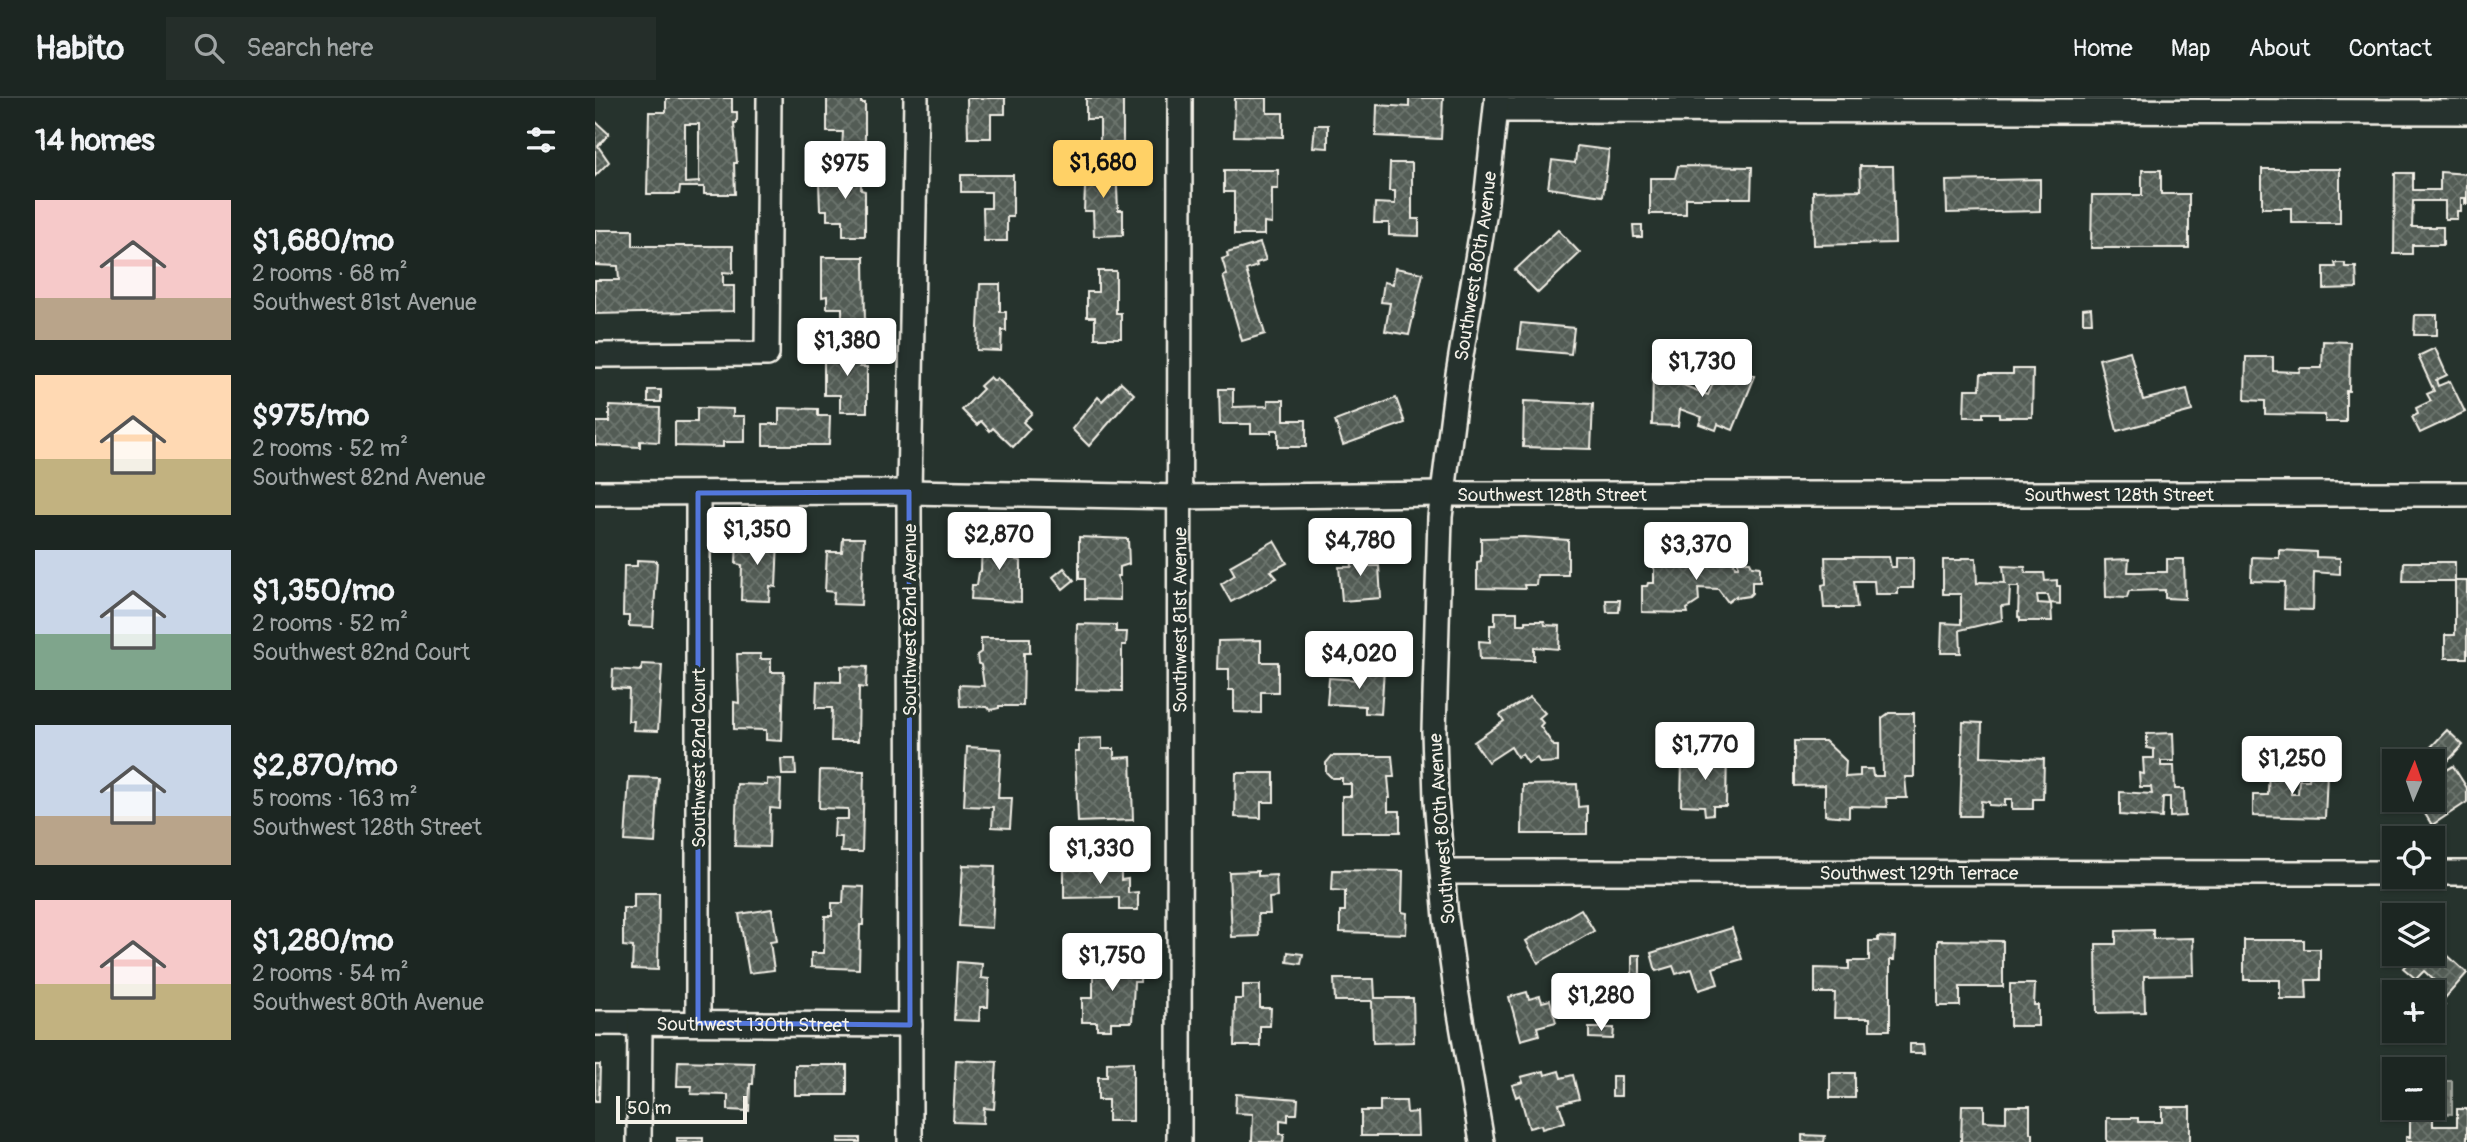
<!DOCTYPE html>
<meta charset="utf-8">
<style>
:root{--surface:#1c2622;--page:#252e2a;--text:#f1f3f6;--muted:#a0a5a5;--line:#3a4340;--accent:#ffd166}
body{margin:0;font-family:Pangolin,sans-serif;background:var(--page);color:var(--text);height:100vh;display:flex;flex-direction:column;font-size:26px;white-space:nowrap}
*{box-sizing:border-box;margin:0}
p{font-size:23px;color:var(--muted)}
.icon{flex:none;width:38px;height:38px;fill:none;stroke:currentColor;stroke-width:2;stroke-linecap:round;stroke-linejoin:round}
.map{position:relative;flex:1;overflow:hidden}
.details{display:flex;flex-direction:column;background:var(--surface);width:595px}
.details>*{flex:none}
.needle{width:46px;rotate:2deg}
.controls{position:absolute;left:1787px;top:651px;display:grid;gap:14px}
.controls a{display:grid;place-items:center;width:63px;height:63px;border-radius:0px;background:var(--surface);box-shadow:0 2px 5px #0004,0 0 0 2px var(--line);font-size:35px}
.scale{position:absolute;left:21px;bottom:18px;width:131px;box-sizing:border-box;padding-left:7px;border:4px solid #f4f1e8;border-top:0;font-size:19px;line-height:24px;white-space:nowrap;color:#f4f1e8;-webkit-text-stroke:5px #26332d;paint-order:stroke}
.price{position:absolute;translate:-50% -60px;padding:0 16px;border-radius:7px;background:#fff;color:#222;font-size:23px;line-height:46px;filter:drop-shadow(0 2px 4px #0008)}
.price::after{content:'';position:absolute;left:50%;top:42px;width:21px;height:16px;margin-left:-10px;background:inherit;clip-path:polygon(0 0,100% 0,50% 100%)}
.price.active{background:var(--accent);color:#111}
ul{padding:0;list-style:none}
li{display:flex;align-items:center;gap:21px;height:175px;padding:0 35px}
li span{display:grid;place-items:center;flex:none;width:196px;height:140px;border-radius:0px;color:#555}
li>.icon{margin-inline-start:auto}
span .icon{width:84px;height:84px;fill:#fffc;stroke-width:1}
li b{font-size:30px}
h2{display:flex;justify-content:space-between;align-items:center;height:84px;padding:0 35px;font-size:30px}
header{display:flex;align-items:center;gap:42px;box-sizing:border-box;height:98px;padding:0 35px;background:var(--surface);border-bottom:2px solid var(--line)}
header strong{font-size:33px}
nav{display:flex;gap:38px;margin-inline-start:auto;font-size:24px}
.search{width:490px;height:63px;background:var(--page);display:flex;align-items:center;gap:18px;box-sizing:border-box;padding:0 24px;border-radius:0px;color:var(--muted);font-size:26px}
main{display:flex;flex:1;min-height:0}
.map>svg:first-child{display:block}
.water{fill:url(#water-ripples);stroke:#9fa39b;stroke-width:2}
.building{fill:url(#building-cross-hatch);stroke:#f4f1e8;stroke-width:2;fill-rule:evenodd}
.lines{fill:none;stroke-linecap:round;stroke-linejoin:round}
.minor-casing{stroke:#f4f1e8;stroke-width:28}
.minor{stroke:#26332d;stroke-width:23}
.marked{fill:none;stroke:#5377dc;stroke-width:5;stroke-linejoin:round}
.labels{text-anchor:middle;stroke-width:7;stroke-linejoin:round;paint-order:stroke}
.street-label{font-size:19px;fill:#f4f1e8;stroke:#26332d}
</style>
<header>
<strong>Habito</strong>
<div class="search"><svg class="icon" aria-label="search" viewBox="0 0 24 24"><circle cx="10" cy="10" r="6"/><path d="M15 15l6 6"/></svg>Search here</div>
<nav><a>Home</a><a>Map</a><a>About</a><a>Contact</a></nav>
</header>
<main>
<section class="details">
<h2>14 homes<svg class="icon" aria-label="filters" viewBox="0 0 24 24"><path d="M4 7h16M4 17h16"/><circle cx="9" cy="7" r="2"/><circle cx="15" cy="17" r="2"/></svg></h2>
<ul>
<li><span style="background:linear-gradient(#f6c9c9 70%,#b9a48a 0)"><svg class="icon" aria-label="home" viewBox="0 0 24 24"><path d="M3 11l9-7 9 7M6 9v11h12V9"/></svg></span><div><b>$1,680/mo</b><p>2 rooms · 68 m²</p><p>Southwest 81st Avenue</p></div></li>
<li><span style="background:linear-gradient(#ffd9b3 60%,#c2b280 0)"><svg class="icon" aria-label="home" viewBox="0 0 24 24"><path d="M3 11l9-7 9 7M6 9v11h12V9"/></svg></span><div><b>$975/mo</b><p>2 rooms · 52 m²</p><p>Southwest 82nd Avenue</p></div></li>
<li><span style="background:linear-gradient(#c9d6e8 60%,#7fa58c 0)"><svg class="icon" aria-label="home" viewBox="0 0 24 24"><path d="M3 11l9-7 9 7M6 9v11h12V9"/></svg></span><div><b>$1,350/mo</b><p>2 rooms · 52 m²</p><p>Southwest 82nd Court</p></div></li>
<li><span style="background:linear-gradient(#c9d6e8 65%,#b9a48a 0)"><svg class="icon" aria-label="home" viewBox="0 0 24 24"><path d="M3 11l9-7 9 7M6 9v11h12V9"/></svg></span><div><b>$2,870/mo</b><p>5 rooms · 163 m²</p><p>Southwest 128th Street</p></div></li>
<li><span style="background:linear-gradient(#f6c9c9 60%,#c2b280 0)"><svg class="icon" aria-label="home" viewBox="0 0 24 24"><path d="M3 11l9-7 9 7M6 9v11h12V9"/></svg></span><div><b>$1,280/mo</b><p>2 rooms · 54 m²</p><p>Southwest 80th Avenue</p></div></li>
</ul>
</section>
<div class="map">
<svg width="1872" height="1044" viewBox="0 0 1872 1044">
<defs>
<pattern id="water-ripples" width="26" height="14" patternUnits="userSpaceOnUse" patternTransform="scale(1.75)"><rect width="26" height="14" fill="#676f68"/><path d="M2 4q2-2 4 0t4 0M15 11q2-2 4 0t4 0" fill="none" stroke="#565a55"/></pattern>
<pattern id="building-cross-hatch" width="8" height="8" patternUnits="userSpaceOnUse" patternTransform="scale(1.75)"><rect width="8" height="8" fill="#525c55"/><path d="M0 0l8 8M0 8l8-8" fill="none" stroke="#6c746d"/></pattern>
</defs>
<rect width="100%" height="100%" fill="#26332d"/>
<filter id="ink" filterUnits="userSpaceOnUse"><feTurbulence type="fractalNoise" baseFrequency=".0143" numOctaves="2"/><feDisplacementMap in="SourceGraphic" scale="14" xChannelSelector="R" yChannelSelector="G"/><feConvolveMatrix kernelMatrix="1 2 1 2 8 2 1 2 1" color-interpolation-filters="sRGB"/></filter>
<g filter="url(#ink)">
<path class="water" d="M1841,983h16v33l-17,-1z"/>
<g class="building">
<path d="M71,0h66v14h5v11h-3l3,40h-3l1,31h-31v-7h-24l-1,7h-32l2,-82h17zM90,26h14v58l-14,1z"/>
<path d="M232,0h34v5h4v45h-23l1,-16h-16z"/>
<path d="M372,0h38v16h-14v24h-23z"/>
<path d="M491,0h37v45h-23v-24h-14z"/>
<path d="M640,0h32v15h16v24l-49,-1z"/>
<path d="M814,0h34l-2,41 -65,-3 1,-31 32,2z"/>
<path d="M0,23l14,13 -11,12 11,16 -14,14z"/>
<path d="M720,27h13v23l-15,-1z"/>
<path d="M982,48l32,4 -6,46 -55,-8 4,-28 23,3z"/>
<path d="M795,65h22v56h7v17l-30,-1v-12h-15l1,-20 20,1v-13h-6z"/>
<path d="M491,67h30l2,45h5v25l-29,1 -1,-25h-9z"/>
<path d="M1083,68l74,1 -1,31h-65v16h-36v-36h25z"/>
<path d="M1265,68h33l2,77 -81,2 -1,-54 48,-1z"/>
<path d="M241,71h25v21l4,1v45h-22v-16h-16v-10h-7l-1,-28h17z"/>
<path d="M1667,71h78v54h-49v-15h-29z"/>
<path d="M629,72h54v19h-6v35l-8,-1v12h-30v-43h-10z"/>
<path d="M1547,72h19v24h28v54h-98l1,-53h50z"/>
<path d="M1845,74l27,2v30h-2v-6h-4v13h-4v8h-12v-18h-32l-1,26h31v18h-31v9h-18l1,-81h18v17h27z"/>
<path d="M366,77h52v42h-6v24h-23l-1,-33h8v-16h-30z"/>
<path d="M1445,81v32l-93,2 -1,-32z"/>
<path d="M1038,127h9v12h-8z"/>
<path d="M0,132h38v16h100v27l-10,-1v14h11v25l-139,3v-34h24l-1,-14 -23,-1z"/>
<path d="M963,132l22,23 -42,40 -23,-23z"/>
<path d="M665,145l6,17 -10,3 1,3 -11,4 19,64 -23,7 -19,-65 4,-1 -5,-16 6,-2 -1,-4z"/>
<path d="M227,159h42l1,67h-23v-16h-15v-12l-5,1z"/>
<path d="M1740,165h10v4h11l1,21 -33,1v-22h12z"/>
<path d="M800,170l28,5 -14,62 -24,-4 5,-28 -9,-1 3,-20 9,2z"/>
<path d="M503,173h18v42h5v25h-26v-21h-8v-25h11z"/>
<path d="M385,186h20v28h6v19l-4,-1 -1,21 -24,-1z"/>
<path d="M1496,210l1,14h-9v-13z"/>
<path d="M1820,217h22v20h-23z"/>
<path d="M926,225l53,5 -3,26 -53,-5z"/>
<path d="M1077,242l30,12 -4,11 -30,-11z"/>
<path d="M1728,243l27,1 -1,49h-3v31h-21v-7l-60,-1v-13l-20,-1 1,-43h27v14l26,1 1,-4h22z"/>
<path d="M239,245h26v24h7v45h-27v-17h-16v-40h10z"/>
<path d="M1840,250l12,27 -11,5 2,6 12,-5 15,31 -45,21 -8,-16 6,-3 -2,-6 15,-7 -4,-7 7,-3 -16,-35z"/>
<path d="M1535,253l13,49 44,-11 5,22 -75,20 -18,-72z"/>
<path d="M1127,264l33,14 -22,54 -15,-6 -2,6 -17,-6 3,-7 -22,-8 -2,17 -26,-1 1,-52 55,22z"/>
<path d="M1418,271h20l-1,48h-33v-4h-16v4h-19l1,-28h15l1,-15h32z"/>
<path d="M395,279l4,4 3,-3 35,35 -9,9 7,7 -17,18 -20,-19 -3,3 -9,-10 -4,4 -15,-15 21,-21 -3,-3z"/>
<path d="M526,284l13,12 -45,52 -17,-17 26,-32 4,4z"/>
<path d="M624,291h14v18l35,-1v-6h16v20h22v27h-28v-17h-7v3h-20v-9h-31z"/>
<rect x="53" y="292" width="13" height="12"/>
<path d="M801,300l9,25 -62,22 -8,-24z"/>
<path d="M929,303l69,3 -2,45 -68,-2z"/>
<path d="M14,308l51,2 -1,34 -19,-1v6l-45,-2v-23h14z"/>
<path d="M102,310l36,1v7h12v26h-22v5l-48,-1v-24h22z"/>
<path d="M184,310l39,1v7h12l-1,29h-66v-21h16z"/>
<path d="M484,439l49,2 1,25 -9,3v9h-3l3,8v16l-35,-1v-20h-6z"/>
<path d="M929,439l44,3v35h-31l-1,10h-12l1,4 -48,-1v-26l4,-1v-23z"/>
<path d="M142,440l41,2 -2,47 -6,-1 -1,15 -28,-1 1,-35 -6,-1z"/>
<path d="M248,440h21l-3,67 -28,-1 1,-12 -9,-1 2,-39h15z"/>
<path d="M387,440h35l-1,22 5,1v41l-50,-3 1,-14h5l2,-13 2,-1z"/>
<path d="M679,443l13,22 -16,8 6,7 -46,24 -10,-18 14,-9 -5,-9z"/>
<path d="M755,450l18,1 1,17h10l2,32 -39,3 -3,-34h13z"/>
<path d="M1684,452l37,2v5l24,1v16l-26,-2 -1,38 -29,-1 1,-27 -34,-1 1,-24 27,1z"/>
<path d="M1059,459l34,1 1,6h11l1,-7h32l2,10h3v-5h12l2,4 8,1v15h-8v11l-3,3 -13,2v-2l-8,6 -10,-13 -20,-1 1,13 -12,8 1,4 -46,-1v-26h5l1,-3h6z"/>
<path d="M1230,459h64l2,10h5v-9h17v30h-15v6h-23l-1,-13h-20l3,27h-33l-2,-23 4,-1z"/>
<path d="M1367,460h14l1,26 3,-2 25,1 -2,-17 22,1 1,6h18l1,8 12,-1v6h3v18l-10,-1 -2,-8h-11l1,8 13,1 1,17h-32v-3l-2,-1 1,-30h-9l-1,18 -8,1 1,14 -42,10 1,23h-20l1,-30 19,1v-30h-18v-34h18z"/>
<path d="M1534,461l-1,13h39v-13h17l1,40 -20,-1v-8l-36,1 -2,7 -21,-1 -1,-37z"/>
<path d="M42,462l20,1 -4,66 -24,-1v-10h-6l1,-50h13z"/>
<path d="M1809,464h51v19h-52z"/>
<path d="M469,470l10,12 -11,9 -10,-12z"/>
<path d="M1860,483h12v77h-22v-23h10z"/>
<path d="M1011,502h14l-1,12h-12z"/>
<path d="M900,514h22v12h8v-3h19l1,4 15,1 -1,23 -25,-2v13l-54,-1 -1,-18 11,1v-17h5z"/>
<path d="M482,526l39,1v7h11l-1,13h-4v46l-46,-1z"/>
<path d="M386,540h49v15h-6l-1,53h-24v2l-8,2 -4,-3 -27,-1 -1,-21 25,1 -3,-21 -3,-2 -1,-8 4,-3z"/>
<path d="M666,542v22h17v30h-17v21l-27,-1v-22h-5v-21h-12l1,-28z"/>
<path d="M142,556h24l-1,5h11v13h13l-2,69 -16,-1v-10l-32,-1v-27l5,1z"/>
<path d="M47,566l20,1 -4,66 -25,-1 1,-9h-6l1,-32 -17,-1 1,-19 28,2z"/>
<path d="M246,568l26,1 -1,21 -7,-1 -1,54h-27l1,-33h-16l1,-27 24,1z"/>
<path d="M764,569l25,2 -3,45 -16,-1v-7l-38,-2 2,-26 29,2z"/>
<path d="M935,599l15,16 -6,5 4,5 -3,3 14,20h4v16l-18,1 -3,-5 -9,5 -6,-9 -5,3 -6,-10 -23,15 -14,-20 30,-21 -4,-6z"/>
<path d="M1294,615h25v64h-9l2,21h-21l1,9 -38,-1v11l-24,-2v-30l-31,1v-45h31l21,20 -1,16 15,-1v-7h12l1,7h10l-1,-58z"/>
<path d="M1368,624l19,1 -1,33 63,3 -1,40h-10v10h-21v-10h-7v7l-16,-1v-3l-8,-1 -1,15h-20z"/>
<path d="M1852,632l16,15 -18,19 -16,-15z"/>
<path d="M1578,635l1,28h-13v5h13l1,23h9l1,27 -15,1v-20h-7l-1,21 -42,-3v-23l32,2 -1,-7h-11l-1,-14 5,1 -1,-16h11v-9l-7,-1v-14z"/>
<path d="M507,640v11h12v9l17,-1 2,63 -55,2 -3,-70h4v-13z"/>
<path d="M372,649l34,2 -3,49h14l-2,30 -18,-1 1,-20 -29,-1z"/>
<path d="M1112,654h20l-1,54h-13v8l-8,1 -1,-9 -23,-1 1,-45h25z"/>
<path d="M737,658h60l2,21h-6l2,21h-2v13h12v21h-58v-36h9v-12h-9v-6h-10l-6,-6v-9z"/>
<path d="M186,661h14l1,16h-14z"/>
<path d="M1674,667l23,1 -1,28h7l1,-14h10l1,-7h17l-2,45 -72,-2v-21h15z"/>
<path d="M1858,668l14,22v14l-35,23 -15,-24 16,-1v-9l8,-5 -6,-9z"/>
<path d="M225,672l44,1 -2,81h-21l1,-15h-8l1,-18h13v-10l-29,-1z"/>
<path d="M641,675h38v29h-13v16l-26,-1z"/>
<path d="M34,679l30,1 -4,65 -30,-2z"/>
<path d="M172,681l14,1 -1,29 -10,-1 -1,39 -34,-1 2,-62 30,1z"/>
<path d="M982,686l1,23 9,-1v28h-65l1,-49z"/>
<path d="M368,767l32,1 -3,62 -33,-2z"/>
<path d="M526,771v11l7,-1v14l10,-1v18h-19v-13l-55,1v-28z"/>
<path d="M738,772l70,1 -1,41 5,1 -1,21 -66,-2v-21h5v-20l-13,-1z"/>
<path d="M663,773v5l18,-1 1,22 -8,1 1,16h-12l1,22 -27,1 -3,-65z"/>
<path d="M249,788l20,1 -1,38h-3l-1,44 -48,-2v-14h13l1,-37h7v-13h11z"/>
<path d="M39,795h25l-1,77 -26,-1 1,-22 -10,-1v-38h11z"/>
<path d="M177,811l5,32 -7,1 4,28 -25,3 -10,-59z"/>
<path d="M986,811l13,22 -56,32 -12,-22z"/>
<path d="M1137,830l10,31 -29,9 5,16 -19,6 -7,-21 -16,5 -3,-8 -17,5 -5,-18z"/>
<path d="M1558,832v9l40,-1 1,37 -50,1 1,36 -48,1 -1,-69h20v-13z"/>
<path d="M1283,839l17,1 -1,22h-4v70h-20v-12h-36l1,-25h-20v-25l34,1v-8h20v-20h9z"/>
<path d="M1343,842l65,1v46h-43v19h-22z"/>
<path d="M1649,842h60v9h16v31h-14l1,19h-27v-19h-36z"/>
<path d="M1838,844l34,31 -22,25 -11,-11 3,-4 -13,-12 -8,8 -13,-11 13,-14h17z"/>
<path d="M693,854l15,2 -2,10 -14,-2z"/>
<rect x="1037" y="857" width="8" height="33"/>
<path d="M498,863l48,1 -1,20h-6l-2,40h-21v7h-14v-7h-15v-24h11z"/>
<path d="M362,864l25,2 -1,14 8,1 -1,28h-8l-1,14 -25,-1z"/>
<path d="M739,881h40l1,19h38l1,44 -41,1 -1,-42h-37z"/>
<path d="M1415,886h25l-1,21h4v21h-28z"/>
<path d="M648,887h17v23h11l-1,18h-10v20h-26l1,-47h8z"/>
<path d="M932,894l2,7 11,-3 2,6 8,-2 6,22 -19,5 2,8 -18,5 -12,-43z"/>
<path d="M1838,895l12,12 -12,13z"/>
<path d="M994,930h25l-1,11 -24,-1z"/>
<path d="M1315,946h14l1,9h-15z"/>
<path d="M361,962l41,2 -3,47 -10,-1 -1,15 -30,-1z"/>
<path d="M83,963l76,2 -1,21h-3l-1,27 -21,-1v-15l-37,-1 1,-8h-15z"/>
<path d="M538,964v59h-25v-21h-10v-23h9v-14z"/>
<path d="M0,967h5l-1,36h-4z"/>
<rect x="200" y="967" width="52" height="30"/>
<path d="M949,973l1,4 14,-4 2,7 12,-3 6,24 -20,5 6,18 -23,7 -1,-4 -12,3 -9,-33 -4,2 -4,-12 11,-3 -2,-5z"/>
<rect x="1235" y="975" width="25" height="25"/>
<path d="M1793,976l6,1v33h12l-1,10h-18z"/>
<rect x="1017" y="978" width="9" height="20"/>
<path d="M641,996l62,5 -1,15h-9v7l-8,-1v14h4l-1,8h-31l1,-28 -18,-1z"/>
<path d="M785,1003h26l1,12 10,-1 1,24h-57v-25h19z"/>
<path d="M1367,1007h22v16l22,1v-16h24v27h3v9h-72z"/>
<path d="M1567,1009h28v35h-83v-24h31v4h24z"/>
<path d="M1815,1010h23v18h24v-17h10v33h-61v-5h4z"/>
<path d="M1207,1037l23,1 -1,6h-22z"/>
<rect x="82" y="1040" width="26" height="4"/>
<rect x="243" y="1040" width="22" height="4"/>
</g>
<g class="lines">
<defs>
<g id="minor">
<path d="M902,12l970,2"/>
<path d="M0,257l172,-1 2,-256"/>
<path id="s1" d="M0,395l314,-1 270,5 264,-3h1024"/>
<path id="s2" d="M848,774l951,1"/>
<path d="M1838,775h34"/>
<path id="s3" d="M0,925l315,2"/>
<path d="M103,925v-530"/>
<path d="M44,1044l1,-119"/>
<path d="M315,1044l-1,-650 7,-394"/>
<path id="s4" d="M584,1044l1,-1044"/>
<path id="s5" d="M887,1044l-26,-152 -10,-72 -10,-118 -2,-69 6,-214 18,-143 27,-163 12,-113"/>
</g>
</defs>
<use href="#minor" class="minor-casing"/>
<use href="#minor" class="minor"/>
</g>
</g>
<path class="marked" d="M314,394l1,533 -212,-2v-530z"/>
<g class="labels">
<g class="street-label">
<text dy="7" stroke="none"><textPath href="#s5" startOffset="882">Southwest 80th Avenue</textPath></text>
<text dy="7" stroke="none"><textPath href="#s1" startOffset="957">Southwest 128th Street</textPath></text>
<text dy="7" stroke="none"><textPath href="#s1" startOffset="1524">Southwest 128th Street</textPath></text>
<text transform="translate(314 522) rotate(-90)" y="7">Southwest 82nd Avenue</text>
<text dy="7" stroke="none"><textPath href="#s4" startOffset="522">Southwest 81st Avenue</textPath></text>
<text transform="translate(103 660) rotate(-90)" y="7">Southwest 82nd Court</text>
<text transform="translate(846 731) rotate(-94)" y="7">Southwest 80th Avenue</text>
<text dy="7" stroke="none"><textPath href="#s2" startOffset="476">Southwest 129th Terrace</textPath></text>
<text dy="7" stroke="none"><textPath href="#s3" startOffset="158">Southwest 130th Street</textPath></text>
</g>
</g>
</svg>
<div class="controls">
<a><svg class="needle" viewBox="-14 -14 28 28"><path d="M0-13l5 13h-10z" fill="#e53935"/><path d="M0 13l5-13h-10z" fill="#a0a5a5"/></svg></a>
<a><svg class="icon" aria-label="locate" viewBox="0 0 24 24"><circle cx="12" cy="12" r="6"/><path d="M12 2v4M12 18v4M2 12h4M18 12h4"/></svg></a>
<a><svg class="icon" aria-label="layers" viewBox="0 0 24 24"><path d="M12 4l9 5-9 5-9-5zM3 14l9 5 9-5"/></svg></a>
<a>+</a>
<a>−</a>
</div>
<div class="scale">50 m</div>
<b class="price active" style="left:508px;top:102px">$1,680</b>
<b class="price" style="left:250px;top:103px">$975</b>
<b class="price" style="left:252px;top:280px">$1,380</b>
<b class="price" style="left:1107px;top:301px">$1,730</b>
<b class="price" style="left:162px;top:469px">$1,350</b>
<b class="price" style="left:404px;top:474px">$2,870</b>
<b class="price" style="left:765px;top:480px">$4,780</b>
<b class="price" style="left:1101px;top:484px">$3,370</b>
<b class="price" style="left:764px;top:593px">$4,020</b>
<b class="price" style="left:1110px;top:684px">$1,770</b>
<b class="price" style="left:1697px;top:698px">$1,250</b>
<b class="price" style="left:505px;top:788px">$1,330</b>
<b class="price" style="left:517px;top:895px">$1,750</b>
<b class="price" style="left:1006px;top:935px">$1,280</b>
</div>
</main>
